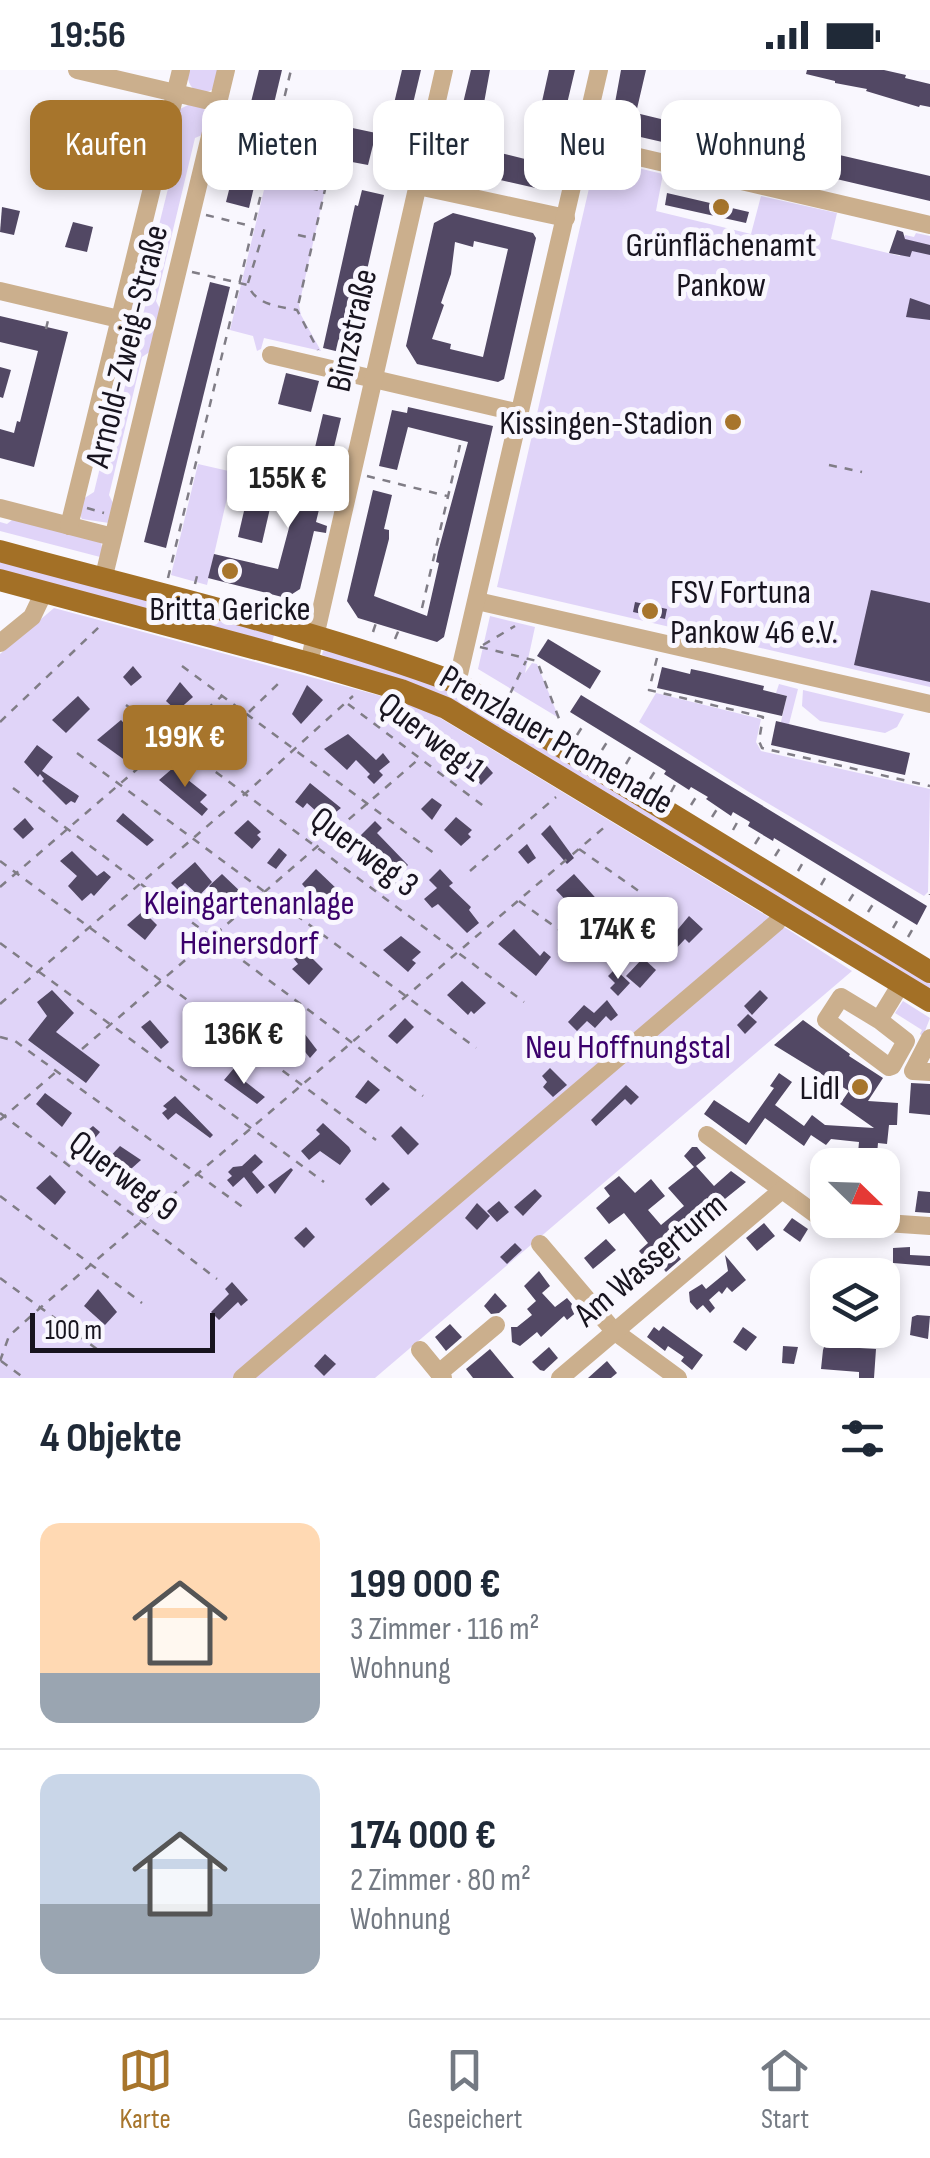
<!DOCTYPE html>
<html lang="de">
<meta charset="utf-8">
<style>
:root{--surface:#fff;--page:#f2f2f3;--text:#1f2937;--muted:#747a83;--line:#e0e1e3;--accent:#a7752c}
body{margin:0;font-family:"Sofia Sans Condensed",sans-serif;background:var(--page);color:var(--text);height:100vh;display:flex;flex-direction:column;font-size:38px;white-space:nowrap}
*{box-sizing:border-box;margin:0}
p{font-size:32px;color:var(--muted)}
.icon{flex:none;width:55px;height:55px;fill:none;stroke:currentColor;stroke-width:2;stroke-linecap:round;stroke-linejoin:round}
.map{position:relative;height:1308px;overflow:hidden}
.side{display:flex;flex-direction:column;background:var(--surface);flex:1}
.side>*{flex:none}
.banner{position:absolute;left:30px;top:30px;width:870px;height:90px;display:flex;gap:20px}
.needle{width:65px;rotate:113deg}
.controls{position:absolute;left:810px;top:1078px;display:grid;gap:20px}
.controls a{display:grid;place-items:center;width:90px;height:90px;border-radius:20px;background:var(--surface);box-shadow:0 5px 15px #0003;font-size:50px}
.scale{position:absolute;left:30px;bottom:25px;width:185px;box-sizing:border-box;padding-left:10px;border:5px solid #18141f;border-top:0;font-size:28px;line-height:35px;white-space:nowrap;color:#18141f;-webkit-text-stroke:8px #f9f7fe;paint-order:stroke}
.price{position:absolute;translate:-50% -85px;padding:0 22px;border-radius:10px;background:#fff;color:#222;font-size:32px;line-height:65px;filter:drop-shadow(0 2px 5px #0008)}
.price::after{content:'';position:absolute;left:50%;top:60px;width:30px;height:22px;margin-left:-15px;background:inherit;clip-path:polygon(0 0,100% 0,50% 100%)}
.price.on{background:var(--accent);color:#fff}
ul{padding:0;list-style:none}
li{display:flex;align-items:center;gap:30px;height:250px;padding:0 40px}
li+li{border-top:2px solid var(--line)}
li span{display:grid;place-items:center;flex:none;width:280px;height:200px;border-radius:20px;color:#555}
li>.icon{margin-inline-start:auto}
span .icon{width:120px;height:120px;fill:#fffc;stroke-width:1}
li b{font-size:42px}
h2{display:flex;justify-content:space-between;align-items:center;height:120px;padding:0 40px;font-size:42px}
.tag{padding:0 35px;border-radius:20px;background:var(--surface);box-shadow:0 5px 15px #0003;font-size:35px;line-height:90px}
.tag.on{background:var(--accent);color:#fff}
.status{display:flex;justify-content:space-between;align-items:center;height:70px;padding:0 50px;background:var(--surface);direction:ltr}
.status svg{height:28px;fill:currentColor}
.dock{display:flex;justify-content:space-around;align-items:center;height:140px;border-top:2px solid var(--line);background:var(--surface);font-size:28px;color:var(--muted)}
.dock a{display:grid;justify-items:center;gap:5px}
.dock .on{color:var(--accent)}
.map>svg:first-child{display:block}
.green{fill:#e0d4f8}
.building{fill:#524864;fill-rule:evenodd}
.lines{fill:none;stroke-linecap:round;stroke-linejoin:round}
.path{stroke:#807d86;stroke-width:2.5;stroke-dasharray:8 8;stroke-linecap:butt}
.minor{stroke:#cbaf8d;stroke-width:18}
.major{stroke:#a37026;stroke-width:22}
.poi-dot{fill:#a7752c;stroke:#f9f7fe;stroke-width:4}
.labels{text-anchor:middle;stroke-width:10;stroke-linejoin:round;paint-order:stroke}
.poi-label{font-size:35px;fill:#18141f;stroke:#f9f7fe}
.street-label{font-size:35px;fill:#18141f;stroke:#f9f7fe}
.park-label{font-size:35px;fill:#3b006c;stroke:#f9f7fe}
</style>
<div class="status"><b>19:56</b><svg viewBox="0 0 49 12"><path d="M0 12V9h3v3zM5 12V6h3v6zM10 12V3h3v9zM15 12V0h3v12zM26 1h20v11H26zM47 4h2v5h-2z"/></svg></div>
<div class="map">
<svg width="930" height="1308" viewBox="0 0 930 1308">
<rect width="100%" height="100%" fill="#f9f7fe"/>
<g class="green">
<path d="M187,0h33l-8,20c-17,7 -25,-4 -25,-20z"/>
<path d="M192,33l10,3 6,9 -6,20 -7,3 -39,163 6,12 -8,36 -12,8 -33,138 6,12 -6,16 -27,-4 -3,-6 4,-14 11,-7 34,-139 -7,-12 9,-39 12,-8 39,-158 -8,-11 5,-15z"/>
<path d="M596,88l67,16 -7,37 95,23 10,-38 76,17 -6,26 69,17 5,-21 9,2 2,-4 14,3v451l-433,-100z"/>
<path d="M270,95l58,12 -29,128 2,10 20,36 -57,-13 -3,11 -4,2 -4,-15 -23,-6z"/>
<path d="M198,394l35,8 -26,113 -36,-10z"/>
<path d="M17,446l84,26 3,16 -104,-27v-9l7,2z"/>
<path d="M0,489l275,72 -4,16 -271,-74z"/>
<path d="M54,538l368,99 350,212 80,52 -477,407h-375v-724z"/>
<path d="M490,546l45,11 -10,46 7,-10 5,1 22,54 -81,-49z"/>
<path d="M323,581l18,1 87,26 502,300v12l-480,-286 -128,-49z"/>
<path d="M779,614l19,5 -10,39 -8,-2 7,-30 -11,-3z"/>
<path d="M803,620l101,24 -7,13 -12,6 -65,-12 -18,-15z"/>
<path d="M656,623l105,26 -5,23 5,9 169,38 -2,103 -4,4 -175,-104 -110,-70z"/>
<path d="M903,931l27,17 -7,18 -3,-2 2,-4 -27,-17z"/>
</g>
<g class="building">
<path d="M259,0h23l-33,138 -23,-6z"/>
<path d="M402,0h19l-17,71 -18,-4z"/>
<path d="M471,0h19l-14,77 53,13 20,-90h26l-27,114 -8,5 -79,-18 -10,-18z"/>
<path d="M621,0h25l-10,43 29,7 1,-3 22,6v-3l242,56v25l-259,-61v4l-61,-14z"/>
<path d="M807,0h77l22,5 -1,3 25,6v23l-10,-2 -1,2 -53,-16 1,-2 -32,-6v-2l-29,-7z"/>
<path d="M343,56l33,7 -8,32 -32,-6z"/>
<path d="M91,62l25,4 -6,27 -16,-4 -1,5 -9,-2z"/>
<path d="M362,120l22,5 -36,159 -25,-6 32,-143 3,1z"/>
<path d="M667,123l82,19 -3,11 -81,-18z"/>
<path d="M2,137l18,4 -6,24 -14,-3z"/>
<path d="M453,143l80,20 3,5 -32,141 -6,3 -81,-18 -11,-18 28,-123zM474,171l34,8 -25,108 -33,-8 1,-5 -19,-5 12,-34 -3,-2 10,-29 4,-32 18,5z"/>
<path d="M73,152l20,5 -6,25 -22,-5z"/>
<path d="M897,160l6,2 2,7 25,6v10l-18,-4 -2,6 -21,-4z"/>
<path d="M210,212l20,5 -64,261 -22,-6z"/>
<path d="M910,228l20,7v15l-24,-3z"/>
<path d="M0,246l68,16 -34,135 -34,-9v-29l14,4 3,-12 3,1 18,-71 -38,-9z"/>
<path d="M0,297l11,3 -8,28 -3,-1z"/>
<path d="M286,303l33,8 -8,31 -33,-8z"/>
<path d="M408,337l85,19 -49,211 -7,5 -79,-24 -11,-17 26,-111 19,5 -8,34 5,1v9l-15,57 53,20 12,-53 -3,-1 2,-10 30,-110 -60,-15 -11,43 -18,-4 13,-56 15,3z"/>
<path d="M323,344l18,4 -25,104 11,4 -1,7 -12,-2 -14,58 -14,9 -78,-20 6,-24 64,15 16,-60 6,1z"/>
<path d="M247,428l24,6 -9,39 -24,-6z"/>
<path d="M871,520l59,13v79l-76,-17z"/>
<path d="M635,532l32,7 -2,10 -32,-7z"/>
<path d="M548,569l53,32 -11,18 -53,-33z"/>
<path d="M133,596l9,11 -11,9 -8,-9z"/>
<path d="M662,597l28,7 1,-5 14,3 59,14 -1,4 24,6 -5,20 -125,-28z"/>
<path d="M180,612l13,15 -16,14 -11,-10z"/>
<path d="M307,615l16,15 -22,24 -9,-10z"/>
<path d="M581,625l346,211 -10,19 -143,-87 -1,3 -25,-15 2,-4 -17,-10 -2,4 -25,-17 2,-2 -17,-10 -2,3 -25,-16 2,-3 -96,-59z"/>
<path d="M78,626l12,13 -24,24 -14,-13z"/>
<path d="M379,632l23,12 -6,10 -19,-12z"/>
<path d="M224,646l22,25 -13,15 -7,-7 6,-9 -16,-16z"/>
<path d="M121,650l20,22 -15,19 -29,-21z"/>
<path d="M776,651l134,32 -5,22 -134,-30z"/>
<path d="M348,664l28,26 7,-7 7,9 -11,9 4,4 -9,9 -7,-7 3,-3 -14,-14 -9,10 -23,-21z"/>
<path d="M37,675l16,12 -11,14 37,25 -4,7 -4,-2 -5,4 -24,-24 2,-2 -4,-5 -2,3 -14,-15z"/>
<path d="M472,689l10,10 4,-4 7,8 -12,12 -16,-19z"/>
<path d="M173,698l34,27 -7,7 8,7 -6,7 -43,-36z"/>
<path d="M310,713l31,25 -15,12 -19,-17 -4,5 -8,-6z"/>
<path d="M432,728l10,7 -10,15 -11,-11z"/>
<path d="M123,743l31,27 -7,6 -31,-25z"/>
<path d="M456,747l16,13 -4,4 3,3 -10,9 -17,-16z"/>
<path d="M25,748l9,11 -11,10 -10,-10z"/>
<path d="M248,750l13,12 -4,3 4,4 -9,10 -18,-16z"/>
<path d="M375,751l7,7 -5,5 31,32 -12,12 3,2 -6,7 -8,-7 5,-7 -37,-29z"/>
<path d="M550,755l24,33 -7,6 -26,-30z"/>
<path d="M527,774l9,14 -8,6 -10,-12z"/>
<path d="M279,778l8,7 -11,14 -9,-6z"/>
<path d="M72,781l25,25 7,-5 7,6 -17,19 -3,-3 -9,8 -14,-15 9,-10 -17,-15z"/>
<path d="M195,792l17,20 -13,14 -14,-13 -7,7 -7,-7z"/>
<path d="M316,799l23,22 -19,14 -18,-21z"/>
<path d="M440,799l13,14 -4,3 22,21 -2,3 10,13 -12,10 -29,-29 -6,4 -8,-9 13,-11 -8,-8z"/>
<path d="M222,804l21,20 -20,20 -7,-6 7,-7 -14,-15z"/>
<path d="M574,804l47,52 5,-5 22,21 -7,8 -19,-18 -7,7 -35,-35 -6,5 -18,-19z"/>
<path d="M143,841l14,14 -12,15 -18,-15z"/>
<path d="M689,846l14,13 -14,14 -4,-4 -14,15 -8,-7z"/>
<path d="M280,859l21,23 6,-6 6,7 -3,3 13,13 -14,16 -17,-16 6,-5 -24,-30z"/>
<path d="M514,859l26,27 4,-5 7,6 -15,19 -38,-32z"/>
<path d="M401,866l20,16 -9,8 4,3 -8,9 -25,-22z"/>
<path d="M643,888l13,12 -16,18 -14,-12z"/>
<path d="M615,899l15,14 -12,13 -8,-8 5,-5 -7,-7z"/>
<path d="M462,911l24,22 -12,11 -3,-3 -3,4 -21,-20z"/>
<path d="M52,920l22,23 -18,19 44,33 -14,18 -58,-43 19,-24 -10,-14z"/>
<path d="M760,920l8,8 -16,17 -8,-9z"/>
<path d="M607,930l11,15 -7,6 -5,-5 -11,12 -8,-7 -10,10 -9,-9 16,-17 10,8z"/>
<path d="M748,944l9,8 -12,12 -8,-9z"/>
<path d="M405,948l9,9 -17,17 -9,-8z"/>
<path d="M150,950l19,22 -8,7 -20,-22z"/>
<path d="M803,950l47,34 -1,2 34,22 -15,23 30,2 -1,22h-8l-2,19 -9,-1 -2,22h-19l2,-23 -28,-3 -5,6 -15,-10 -7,11 -39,-28 -19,27 -42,-31 10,-14 35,23 25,-35 -4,-2 9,-13 13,9 -17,23 29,21 8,-11 13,10 49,3 -34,-24 9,-13 -75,-46z"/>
<path d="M301,959l16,21 -7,8 -18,-22z"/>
<path d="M670,968l11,11 -8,9 -12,-11z"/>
<path d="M235,997l7,12 23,18 -8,7 -33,-24z"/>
<path d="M550,998l17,17 -14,12 -10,-10 4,-5 -5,-6z"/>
<path d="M368,1010l12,10 -14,14 -11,-7z"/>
<path d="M911,1013l19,1v31l-21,-2z"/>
<path d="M626,1015l13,12 -8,8 -6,-6 -29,27 -5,-6z"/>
<path d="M45,1023l27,20 -10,14 -26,-23z"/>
<path d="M175,1026l38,39 -3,3 -34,-25 -8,7 -6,-7 5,-4 -4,-3z"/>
<path d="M323,1053l26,24 2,4 -11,14 -20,-14 -11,9 -8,-9 19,-17 -4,-4z"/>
<path d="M93,1056l7,6 -14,17 -9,-10z"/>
<path d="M401,1056l18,18 -11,11 -17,-19z"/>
<path d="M120,1076l21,14 -19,17 -17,-15z"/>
<path d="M692,1077h5l9,11 -10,8 18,20 17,-15 15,11 -77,62 12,15 -15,13 -13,-15 -6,3 -8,-9 9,-8 -24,-30 -15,11 -13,-16 14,-12 -6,-8 15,-12 16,17 16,-14 14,17 -17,14 13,15 23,-19 -16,-18 26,-21 -10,-11z"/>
<path d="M255,1084l8,8 -11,10 13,15 -8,7 -13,-17 -11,10 -6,-7 5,-4 -4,-4 5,-5 9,-1z"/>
<path d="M291,1098l2,2 -18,24 -7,-9z"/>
<path d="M50,1105l16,17 -11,13 -19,-17z"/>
<path d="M383,1112l7,7 -19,17 -6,-7z"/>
<path d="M535,1119l7,7 -19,20 -9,-9z"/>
<path d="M918,1121l12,1v21l-15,-1z"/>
<path d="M499,1131l10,11 -12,10 -10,-11z"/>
<path d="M477,1133l13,13 -13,14 -12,-12z"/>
<path d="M792,1148l16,11 -8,13 -17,-12z"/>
<path d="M764,1153l11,13 -18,15 -11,-13z"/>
<path d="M306,1157l9,10 -11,11 -10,-10z"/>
<path d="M606,1169l10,11 -23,19 -9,-11z"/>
<path d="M515,1173l7,7 -15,14 -7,-7z"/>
<path d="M910,1177v8l20,1v10l-37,-3v-15z"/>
<path d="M725,1185l21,25 -14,12 -5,-5 -5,7 -3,-3 -10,9 6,8 -5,5 -7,-8 -6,5 -7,-8 -1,-10 13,-8 4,5 22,-18z"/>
<path d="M539,1201l11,15 -8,7 13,14 12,-9 11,13 -11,9 -3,-4 -23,21 -4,-5 -17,14 -8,-4 -1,-15h6l15,-12 -5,-6 9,-8 -12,-15z"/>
<path d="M232,1212l16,18 -7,6 -3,-4 -19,18 -8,-8 18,-18 -4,-5z"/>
<path d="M98,1219l19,23 -12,13 -21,-19z"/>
<path d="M495,1223l12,13 -8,7 -8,1 -7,-8z"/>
<path d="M917,1245l13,1 -2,23 -18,-4 2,-18z"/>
<path d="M450,1254l12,13 -16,14 -11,-14z"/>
<path d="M663,1256l40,29 -11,15 -11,-9 3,-4 -16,-11 -3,5 -18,-14 7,-10 5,4z"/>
<path d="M743,1257l14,10 -11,14 -13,-9z"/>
<path d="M833,1260h10v17l33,2 -2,29h-15v-6l-38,-3 2,-19 2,-6h7z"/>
<path d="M783,1276l15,1 -4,17 -12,-1z"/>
<path d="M549,1277l9,11 -14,13 -4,-1 -8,-8z"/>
<path d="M490,1279l24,29h-41l-7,-9z"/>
<path d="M325,1284l11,10 -12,12 -10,-10z"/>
<path d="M607,1291l10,12 -6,5h-23z"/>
</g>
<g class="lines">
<g class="path">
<path d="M270,85l60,13 -33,142"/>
<path d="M310,118l13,3"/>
<path d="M206,145l45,11"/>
<path d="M298,165l13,3"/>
<path d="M192,202l56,13c8,20 29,21 49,25l21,40"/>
<path d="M248,213l18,-59"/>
<path d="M46,259l3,-13"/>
<path d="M829,395l33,7"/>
<path d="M367,406l80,20"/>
<path d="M87,438l17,5"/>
<path d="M168,508l123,-508"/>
<path d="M195,514l3,-12"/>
<path d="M422,538l38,-163"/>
<path d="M373,562l3,-9"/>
<path d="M395,569l5,-12"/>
<path d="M483,575l32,-19"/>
<path d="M480,577l57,14 24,63"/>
<path d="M657,588l-8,32 114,27 -4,24 3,7 168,38"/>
<path d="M182,596l253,188"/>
<path d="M510,624l16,-33"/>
<path d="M348,634l138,104"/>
<path d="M126,635l398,297"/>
<path d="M249,642l29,-28"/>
<path d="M0,652l100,-96"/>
<path d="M577,665l7,-11"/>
<path d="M602,680l7,-11"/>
<path d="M77,683l399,295"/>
<path d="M626,694l6,-10"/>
<path d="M650,709l7,-11"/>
<path d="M13,718l410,308"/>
<path d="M671,722l6,-11"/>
<path d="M691,735l7,-11"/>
<path d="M712,747l7,-11"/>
<path d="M733,760l6,-11"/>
<path d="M755,774l7,-11"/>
<path d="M579,779l64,45"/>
<path d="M775,786l7,-11"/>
<path d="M0,791l376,279"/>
<path d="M470,801l86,-74"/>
<path d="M798,801l7,-12"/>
<path d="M821,815l7,-12"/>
<path d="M0,817l222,-191"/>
<path d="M930,825v-1"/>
<path d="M519,831l67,48"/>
<path d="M849,831l7,-11"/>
<path d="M868,842l7,-11"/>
<path d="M893,858l7,-12"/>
<path d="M908,867l7,-12"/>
<path d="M0,873l324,239"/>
<path d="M0,934l247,-212 106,-96"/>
<path d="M0,967l15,4 233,170"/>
<path d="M82,979l338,-291"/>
<path d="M0,1043l217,166"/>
<path d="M0,1050l56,-48"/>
<path d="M0,1126l142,107"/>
<path d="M0,1208l101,74"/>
<path d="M0,1291l9,-25 31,-28 567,-483"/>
<path d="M1,1291l23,17"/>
</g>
<g class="minor">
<path d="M77,0l141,33"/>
<path d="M583,74l347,81"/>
<path d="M418,116l148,32"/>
<path d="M0,221l119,28"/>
<path d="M271,285l249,58"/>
<path d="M0,438l113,29"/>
<path d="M69,456l112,-456"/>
<path d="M103,510l123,-510"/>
<path d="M477,531l453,103"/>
<path d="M0,573l32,-26 12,-25"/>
<path d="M309,593l135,-593"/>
<path d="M457,613l142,-613"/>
<path d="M879,950l-38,-23 -15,23 63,47 3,-1 14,-25 -27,-21 22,-36"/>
<path d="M930,968l-17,33 17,1"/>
<path d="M707,1065l111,81 10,2"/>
<path d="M842,1150l88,6"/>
<path d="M540,1174l74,87 64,47"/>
<path d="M420,1280l23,28"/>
<path d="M439,1303l57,-48"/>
<path d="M242,1308l534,-455 7,-10"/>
<path d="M560,1308l222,-188"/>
</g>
<g class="major">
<path d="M0,481c153,42 309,77 457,132l473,289"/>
<path d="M0,510l309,83 92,27 45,18 484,293"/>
</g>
</g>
<g class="poi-dot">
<circle cx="721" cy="137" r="10"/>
<circle cx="733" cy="352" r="10"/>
<circle cx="230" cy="501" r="10"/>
<circle cx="650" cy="541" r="10"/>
<circle cx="860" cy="1017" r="10"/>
</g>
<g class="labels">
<g class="poi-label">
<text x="721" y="186">Grünflächenamt<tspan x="721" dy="40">Pankow</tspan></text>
<text x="713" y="364" text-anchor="end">Kissingen-Stadion</text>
<text x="670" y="533" text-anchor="start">FSV Fortuna<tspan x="670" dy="40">Pankow 46 e.V.</tspan></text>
<text x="230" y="550">Britta Gericke</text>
<text x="840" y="1029" text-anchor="end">Lidl</text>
</g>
<g class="street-label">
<text transform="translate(351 260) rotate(-77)" y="12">Binzstraße</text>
<text transform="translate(126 276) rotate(-76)" y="12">Arnold-Zweig-Straße</text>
<text transform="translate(432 666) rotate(37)" y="12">Querweg 1</text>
<text transform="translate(557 669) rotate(30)" y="12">Prenzlauer Promenade</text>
<text transform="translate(365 781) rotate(37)" y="12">Querweg 3</text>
<text transform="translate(124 1105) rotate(37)" y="12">Querweg 9</text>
<text transform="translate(650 1189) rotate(-40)" y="12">Am Wasserturm</text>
</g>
<g class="park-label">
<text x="249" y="844">Kleingartenanlage<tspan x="249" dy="40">Heinersdorf</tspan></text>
<text x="628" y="988">Neu Hoffnungstal</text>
</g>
</g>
</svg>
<div class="controls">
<a><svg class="needle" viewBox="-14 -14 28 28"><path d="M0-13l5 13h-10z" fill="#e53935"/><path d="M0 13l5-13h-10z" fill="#747a83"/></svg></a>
<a><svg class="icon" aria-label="layers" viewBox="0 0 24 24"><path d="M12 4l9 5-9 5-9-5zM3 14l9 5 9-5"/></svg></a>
</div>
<div class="scale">100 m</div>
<b class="price" style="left:288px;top:461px">155K €</b>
<b class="price on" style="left:185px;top:720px">199K €</b>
<b class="price" style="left:618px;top:912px">174K €</b>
<b class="price" style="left:244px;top:1017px">136K €</b>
<div class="banner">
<a class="tag on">Kaufen</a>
<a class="tag">Mieten</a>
<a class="tag">Filter</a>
<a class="tag">Neu</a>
<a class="tag">Wohnung</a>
</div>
</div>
<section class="side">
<h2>4 Objekte<svg class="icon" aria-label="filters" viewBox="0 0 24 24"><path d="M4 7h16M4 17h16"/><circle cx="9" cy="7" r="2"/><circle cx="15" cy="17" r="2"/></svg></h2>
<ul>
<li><span style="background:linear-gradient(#ffd9b3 75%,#9aa5b1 0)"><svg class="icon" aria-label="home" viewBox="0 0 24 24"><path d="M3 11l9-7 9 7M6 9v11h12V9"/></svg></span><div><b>199 000 €</b><p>3 Zimmer · 116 m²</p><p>Wohnung</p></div></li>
<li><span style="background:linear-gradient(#c9d6e8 65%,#9aa5b1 0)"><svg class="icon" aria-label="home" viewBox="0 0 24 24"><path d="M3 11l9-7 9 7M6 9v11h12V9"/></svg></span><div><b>174 000 €</b><p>2 Zimmer · 80 m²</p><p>Wohnung</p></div></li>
</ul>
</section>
<nav class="dock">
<a class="on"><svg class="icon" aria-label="map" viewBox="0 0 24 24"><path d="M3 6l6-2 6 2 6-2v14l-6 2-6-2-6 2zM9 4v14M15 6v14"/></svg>Karte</a>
<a><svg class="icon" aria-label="saved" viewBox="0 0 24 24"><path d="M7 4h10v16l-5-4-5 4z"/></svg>Gespeichert</a>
<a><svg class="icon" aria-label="home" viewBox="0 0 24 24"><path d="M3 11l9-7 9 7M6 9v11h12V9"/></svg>Start</a>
</nav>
